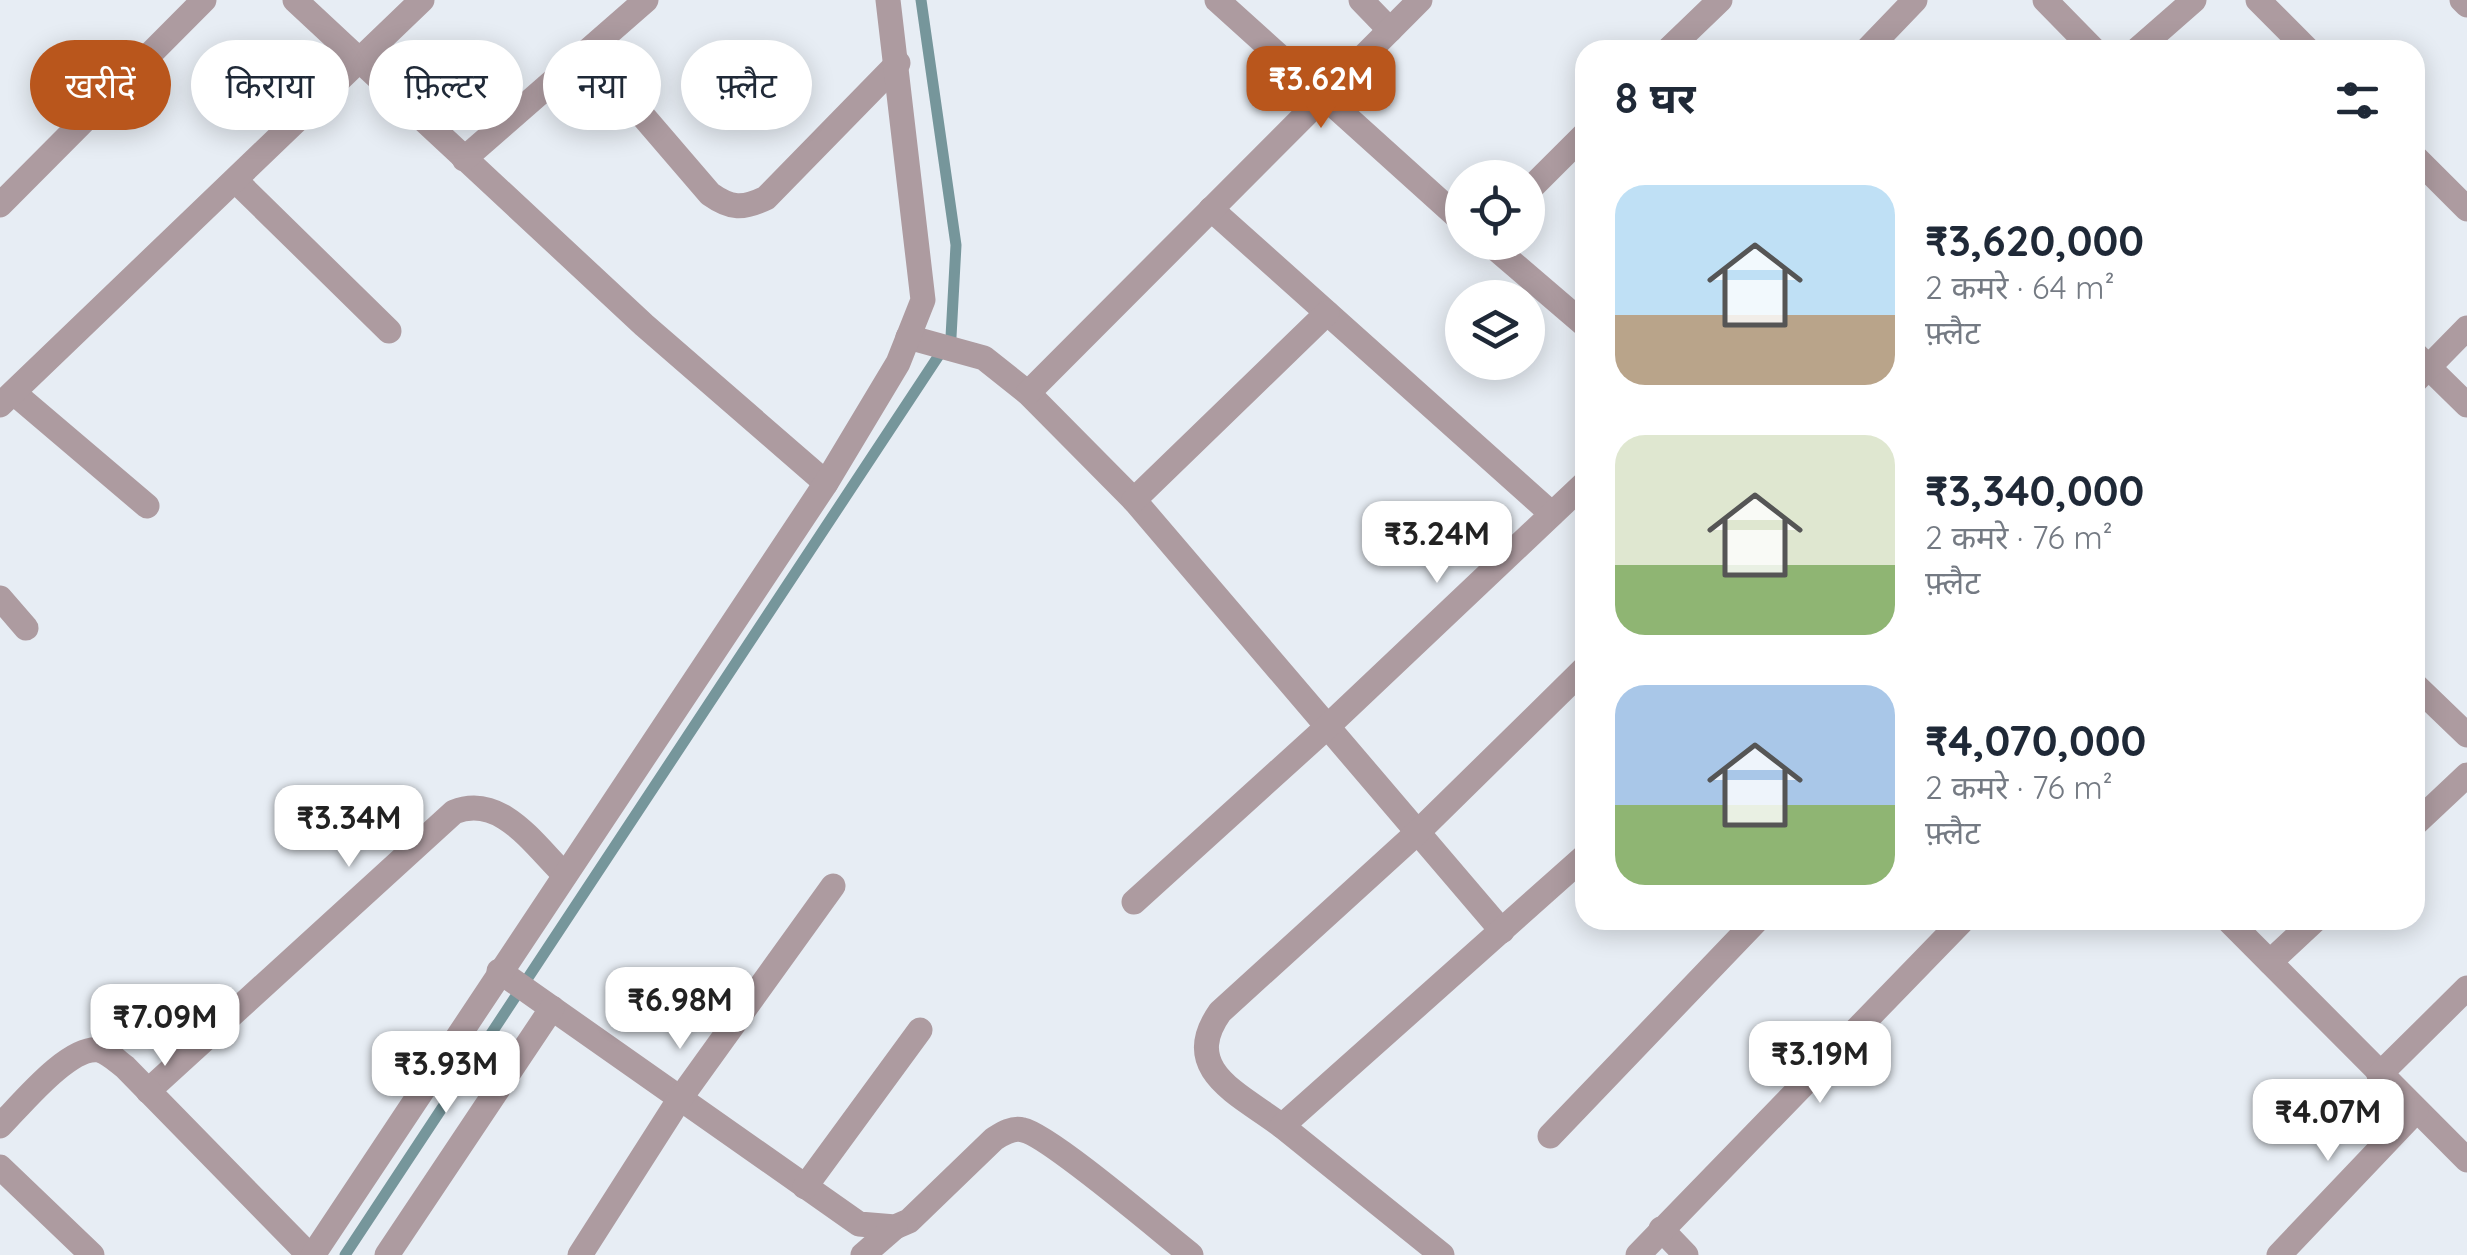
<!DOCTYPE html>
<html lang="hi">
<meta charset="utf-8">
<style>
:root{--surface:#fff;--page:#f2f2f3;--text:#1f2937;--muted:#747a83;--accent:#b9561c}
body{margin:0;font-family:Quicksand,"Noto Sans Devanagari",sans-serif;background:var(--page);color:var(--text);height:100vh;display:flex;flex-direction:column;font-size:38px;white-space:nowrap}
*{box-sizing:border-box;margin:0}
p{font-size:32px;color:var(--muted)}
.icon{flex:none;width:55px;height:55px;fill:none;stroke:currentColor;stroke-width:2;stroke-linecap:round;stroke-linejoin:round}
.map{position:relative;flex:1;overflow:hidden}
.details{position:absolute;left:1575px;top:40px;width:850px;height:890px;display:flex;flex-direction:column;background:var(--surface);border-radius:30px;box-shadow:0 5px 25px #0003}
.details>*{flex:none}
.guide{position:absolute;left:30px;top:40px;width:950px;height:90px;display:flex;gap:20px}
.buttons{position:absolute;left:1445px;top:160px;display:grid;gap:20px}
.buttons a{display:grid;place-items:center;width:100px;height:100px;border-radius:50%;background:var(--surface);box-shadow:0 5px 25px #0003;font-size:50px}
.price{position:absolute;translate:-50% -85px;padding:0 22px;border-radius:20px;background:#fff;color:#222;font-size:32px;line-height:65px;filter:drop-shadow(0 2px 5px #0008)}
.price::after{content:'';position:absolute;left:50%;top:60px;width:30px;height:22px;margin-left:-15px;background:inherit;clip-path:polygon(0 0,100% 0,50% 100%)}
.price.current{background:var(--accent);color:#fff}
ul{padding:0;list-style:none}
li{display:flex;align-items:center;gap:30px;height:250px;padding:0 40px}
li span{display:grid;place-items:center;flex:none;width:280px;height:200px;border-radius:30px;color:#555}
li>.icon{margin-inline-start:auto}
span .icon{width:120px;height:120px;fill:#fffc;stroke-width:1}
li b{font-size:42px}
h2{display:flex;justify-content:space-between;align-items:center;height:120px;padding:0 40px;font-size:42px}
.chip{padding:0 35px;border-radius:45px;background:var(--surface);box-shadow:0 5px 25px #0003;font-size:35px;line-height:90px}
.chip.current{background:var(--accent);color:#fff}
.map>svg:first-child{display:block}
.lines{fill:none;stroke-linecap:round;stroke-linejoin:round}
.stream{stroke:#76969b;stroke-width:11}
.street{stroke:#ad9ba0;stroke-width:25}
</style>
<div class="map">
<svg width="2467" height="1255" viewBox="0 0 2467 1255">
<rect width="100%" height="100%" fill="#e7edf4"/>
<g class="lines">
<path class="stream" d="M345,1255l606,-918 5,-92 -35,-245"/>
<g class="street">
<path d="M295,0l349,325 182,158"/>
<path d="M1217,0l245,221"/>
<path d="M1361,0l29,30"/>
<path d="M2045,0l49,50"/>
<path d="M2258,0l50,50"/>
<path d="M2462,0l5,5"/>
<path d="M1668,50l52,-50"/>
<path d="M1867,50l48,-50"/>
<path d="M2137,50l57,-50"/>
<path d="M588,52l122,142c21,15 33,15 56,4l132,-135"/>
<path d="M2415,157l52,52"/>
<path d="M464,159l182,-159"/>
<path d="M236,181l153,150"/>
<path d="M1528,191l57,-57"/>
<path d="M0,205l204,-205"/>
<path d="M1211,209l341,305"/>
<path d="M1488,242l97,83"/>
<path d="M908,337l76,21 44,35 106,107 368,431"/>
<path d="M2415,354l52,51"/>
<path d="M2415,381l52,-53"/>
<path d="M14,393l133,113"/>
<path d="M1028,393l392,-393"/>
<path d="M0,405l422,-405"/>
<path d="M1134,500l193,-187"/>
<path d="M0,598l26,30"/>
<path d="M2415,685l52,50"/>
<path d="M2415,824l52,-49"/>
<path d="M1134,902l192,-174 259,-245"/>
<path d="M2228,920l239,240"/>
<path d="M2270,962l45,-42"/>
<path d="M499,971l360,253 36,3 14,-6 85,-82c8,-5 18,-12 29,-9 26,5 140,103 168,125"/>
<path d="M2379,1075l88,-87"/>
<path d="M148,1091l306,-279c47,-19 80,33 111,63"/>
<path d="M0,1126c20,-20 69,-81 99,-76 9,2 18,11 26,17l184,188"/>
<path d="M1282,1126c-42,-32 -103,-56 -62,-114l199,-181 166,-163"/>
<path d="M1550,1136l207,-216"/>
<path d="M0,1167l92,88"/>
<path d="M805,1187l115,-157"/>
<path d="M1661,1229l25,26"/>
<path d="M313,1255l513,-772 72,-120 25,-63 -35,-300"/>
<path d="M387,1255l165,-247"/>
<path d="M580,1255l99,-155 154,-214"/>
<path d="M863,1255l32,-28"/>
<path d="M1442,1255l-160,-129 303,-270"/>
<path d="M1638,1255l325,-335"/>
<path d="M2279,1255l137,-144"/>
</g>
</g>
</svg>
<div class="buttons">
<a><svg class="icon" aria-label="locate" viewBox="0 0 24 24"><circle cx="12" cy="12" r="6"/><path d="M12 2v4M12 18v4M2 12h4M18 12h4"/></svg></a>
<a><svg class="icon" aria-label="layers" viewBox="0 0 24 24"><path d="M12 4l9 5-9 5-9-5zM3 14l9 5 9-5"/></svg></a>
</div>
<b class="price current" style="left:1321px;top:131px">₹3.62M</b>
<b class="price" style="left:1437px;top:586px">₹3.24M</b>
<b class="price" style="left:349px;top:870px">₹3.34M</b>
<b class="price" style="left:680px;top:1052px">₹6.98M</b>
<b class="price" style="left:165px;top:1069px">₹7.09M</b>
<b class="price" style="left:1820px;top:1106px">₹3.19M</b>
<b class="price" style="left:446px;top:1116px">₹3.93M</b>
<b class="price" style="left:2328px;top:1164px">₹4.07M</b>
<div class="guide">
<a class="chip current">खरीदें</a>
<a class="chip">किराया</a>
<a class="chip">फ़िल्टर</a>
<a class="chip">नया</a>
<a class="chip">फ़्लैट</a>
</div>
<section class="details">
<h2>8 घर<svg class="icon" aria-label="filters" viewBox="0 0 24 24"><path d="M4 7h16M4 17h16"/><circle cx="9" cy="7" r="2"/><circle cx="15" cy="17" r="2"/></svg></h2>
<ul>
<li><span style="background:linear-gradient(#bfe0f5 65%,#b9a48a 0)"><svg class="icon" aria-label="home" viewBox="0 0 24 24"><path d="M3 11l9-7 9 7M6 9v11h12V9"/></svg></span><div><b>₹3,620,000</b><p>2 कमरे · 64 m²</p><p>फ़्लैट</p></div></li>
<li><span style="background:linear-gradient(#dfe7d0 65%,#8fb573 0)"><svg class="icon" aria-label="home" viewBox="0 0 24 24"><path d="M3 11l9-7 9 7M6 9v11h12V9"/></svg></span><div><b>₹3,340,000</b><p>2 कमरे · 76 m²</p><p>फ़्लैट</p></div></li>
<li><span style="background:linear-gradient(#a9c7e8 60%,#8fb573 0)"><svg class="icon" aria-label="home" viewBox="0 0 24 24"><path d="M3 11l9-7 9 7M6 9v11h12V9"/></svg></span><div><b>₹4,070,000</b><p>2 कमरे · 76 m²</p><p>फ़्लैट</p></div></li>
</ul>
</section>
</div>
